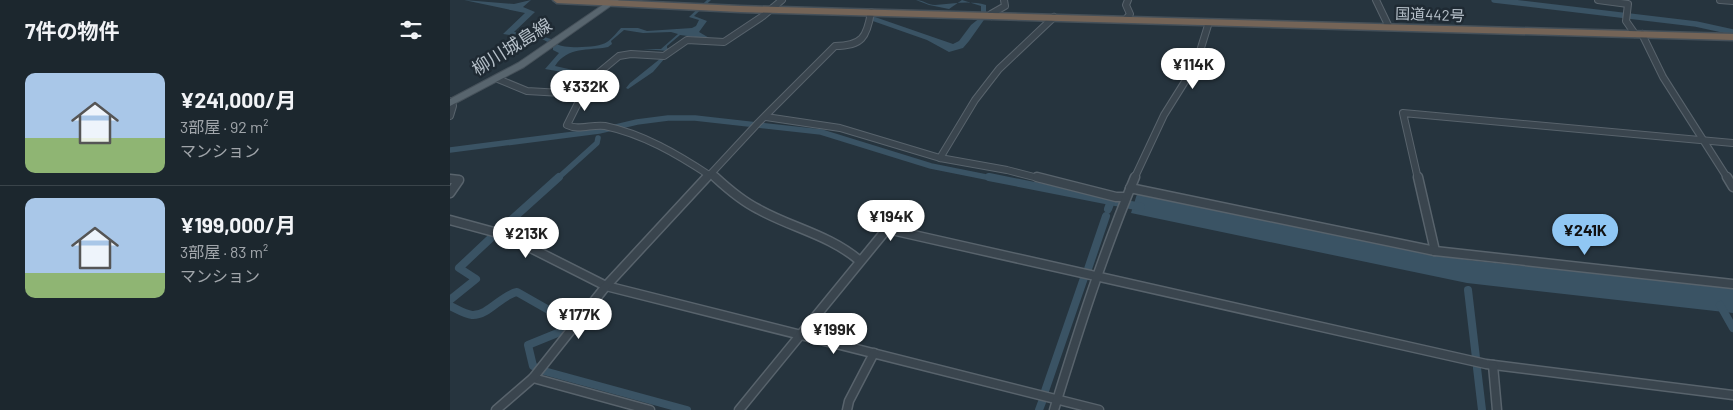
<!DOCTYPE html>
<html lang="ja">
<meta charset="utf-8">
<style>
:root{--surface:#1c272e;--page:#252f36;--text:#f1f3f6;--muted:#a0a5aa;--line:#3a444a;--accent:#90c7f4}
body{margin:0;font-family:Barlow,"Noto Sans JP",sans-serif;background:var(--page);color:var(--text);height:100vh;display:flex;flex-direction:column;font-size:19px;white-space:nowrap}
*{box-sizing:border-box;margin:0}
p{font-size:16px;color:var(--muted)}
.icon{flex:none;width:28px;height:28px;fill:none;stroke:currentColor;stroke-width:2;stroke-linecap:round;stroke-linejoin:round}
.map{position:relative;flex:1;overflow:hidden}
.details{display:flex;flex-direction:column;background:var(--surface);width:450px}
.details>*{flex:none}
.price{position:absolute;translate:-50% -42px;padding:0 11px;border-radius:18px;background:#fff;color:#222;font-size:16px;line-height:32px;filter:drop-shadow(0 1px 2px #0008)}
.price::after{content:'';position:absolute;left:50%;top:30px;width:15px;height:11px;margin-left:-8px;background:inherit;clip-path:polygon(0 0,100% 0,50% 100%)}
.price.current{background:var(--accent);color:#111}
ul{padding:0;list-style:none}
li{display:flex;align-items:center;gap:15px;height:125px;padding:0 25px}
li+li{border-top:1px solid var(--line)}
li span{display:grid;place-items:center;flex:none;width:140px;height:100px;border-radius:10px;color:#555}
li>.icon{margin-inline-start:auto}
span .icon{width:60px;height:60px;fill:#fffc;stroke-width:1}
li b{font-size:21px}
h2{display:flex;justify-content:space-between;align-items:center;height:60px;padding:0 25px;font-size:21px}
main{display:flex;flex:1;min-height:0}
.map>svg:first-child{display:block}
.water{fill:#3a5364}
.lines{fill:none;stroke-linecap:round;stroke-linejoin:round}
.canal-far1{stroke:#3a5364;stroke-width:5.5}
.canal{stroke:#3a5364;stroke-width:8}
.minor-far1-casing{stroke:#58636c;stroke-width:8}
.minor-casing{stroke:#58636c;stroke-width:11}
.major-casing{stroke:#46515a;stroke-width:2}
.highway-casing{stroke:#455059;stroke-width:3}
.minor-far1{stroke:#3a454e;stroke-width:6}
.minor{stroke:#3a454e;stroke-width:8}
.major{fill:#58656e;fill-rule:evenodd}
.highway{fill:#746457;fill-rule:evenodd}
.labels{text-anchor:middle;stroke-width:5;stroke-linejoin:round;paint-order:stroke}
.far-street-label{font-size:15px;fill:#b6c0c9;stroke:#1f2a33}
.street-label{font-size:18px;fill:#b6c0c9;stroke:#1f2a33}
</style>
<main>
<section class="details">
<h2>7件の物件<svg class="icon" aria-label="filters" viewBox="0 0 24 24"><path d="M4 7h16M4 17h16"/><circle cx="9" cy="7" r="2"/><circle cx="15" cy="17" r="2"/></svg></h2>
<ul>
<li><span style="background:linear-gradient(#a9c7e8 65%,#8fb573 0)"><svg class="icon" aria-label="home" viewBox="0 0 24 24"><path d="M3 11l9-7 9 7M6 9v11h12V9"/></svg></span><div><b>¥241,000/月</b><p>3部屋 · 92 m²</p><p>マンション</p></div></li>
<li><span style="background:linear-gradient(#a9c7e8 75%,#8fb573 0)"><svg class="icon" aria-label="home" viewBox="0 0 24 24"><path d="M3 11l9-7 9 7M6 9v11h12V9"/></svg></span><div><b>¥199,000/月</b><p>3部屋 · 83 m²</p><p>マンション</p></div></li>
</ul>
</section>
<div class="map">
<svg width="1283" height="410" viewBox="0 0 1283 410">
<rect width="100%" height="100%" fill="#26343e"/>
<g class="water">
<path d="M14,0l50,4 17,-4 -8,7 12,5 -21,20 30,5 14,4 -1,3c7,5 42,4 50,-2 5,-3 10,-10 14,-14h17l9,3 45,-3 4,-2 3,-6 -10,-3 18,-17h4l-17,16 13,5 -8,11 12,7 -31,-4 -13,11v2l4,3 -18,21 -25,17 -2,-1 4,-5 36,-29 2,-3 -25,-2h18l17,-15 -7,-2 -28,1 -19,-3 -13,11 1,3 -4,3c-20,4 -40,-1 -53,19l18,4v9l6,1 8,-4h4l-6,6h-15l-2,-9 -23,-4 14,-16 -6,-3v-5l-9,-5 -41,-6 22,-21z"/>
<path d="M466,0c7,0 12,5 19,5 18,-1 34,-5 51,0v12l-17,24 -6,7 -14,4 -22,-12 -57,-20 2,-4 81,28 6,-3 12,-16 10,-8v-11l-19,-6 -13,9 -20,-4z"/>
<path d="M687,194l331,66 265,28v25l-266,-30 -336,-70z"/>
</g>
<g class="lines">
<g class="canal-far1">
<path d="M1044,0l202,24 37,8"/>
<path d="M0,150l149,-19 38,-9 31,-4h27l126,14 110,34 65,13"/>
<path d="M107,179l40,-36 1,-5"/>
</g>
<g class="canal">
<path d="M539,177l152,30"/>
<path d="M658,209l3,-8"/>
<path d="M50,230l59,-53"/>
<path d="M638,269l18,-53"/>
<path d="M1018,290l8,68"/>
<path d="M0,300l26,-21 -17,-11 34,-32"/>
<path d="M1270,305l13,23"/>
<path d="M0,306c7,3 14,8 22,9 16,1 29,-20 45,-23l51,29 -8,11 -32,13 5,21 4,2"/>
<path d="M1027,368l5,42"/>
<path d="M94,371l143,39"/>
<path d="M595,391l39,-113"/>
<path d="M589,410l3,-8"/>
</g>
<defs>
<g id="minor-far1">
<path d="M926,0l13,27"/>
<path d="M1148,0l30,4 -2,17 9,13"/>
<path d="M1270,0l13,1"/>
<path d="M542,16l-1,-2 14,-8 -1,-6"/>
<path d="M676,19l4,-5 -4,-9 2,-5"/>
<path d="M1192,34l21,43 65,102"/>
<path d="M48,79l29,12 52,3 17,-19 23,-19 12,-2 33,2 23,-16 37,2 39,-26 19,-16"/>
<path d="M129,94l3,1 -15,30c12,6 25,-1 38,1 38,8 72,28 104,49"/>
<path d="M0,116l3,-10 -1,-5"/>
<path d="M316,117l74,11 100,30 67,12 35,9"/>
<path d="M490,158l35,-58 24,-31 55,-52"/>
<path d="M261,174l5,5"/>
<path d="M256,179l52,-56 77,-77c27,0 32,-9 36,-34"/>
<path d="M684,179l30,-64 32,-51 13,-42"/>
<path d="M968,179l-15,-66 330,30"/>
</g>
<g id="minor">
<path d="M265,177c13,12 27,24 43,32 34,19 72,26 102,52"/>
<path d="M587,177l79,20h10"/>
<path d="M968,177l17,74"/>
<path d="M1277,177l6,10"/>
<path d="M0,179l9,1 -9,13"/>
<path d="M680,188l305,63 298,33"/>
<path d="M0,220l55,15 101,51 493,124"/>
<path d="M437,229l599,135 247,31"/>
<path d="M1043,365l4,45"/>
<path d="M83,378l117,32"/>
<path d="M46,410l37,-32 73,-92 101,-109"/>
<path d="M289,410l148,-181 13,-20"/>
<path d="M397,410l2,-9 25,-48"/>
<path d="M604,410c24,-78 49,-157 81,-233"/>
</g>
<path id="major" d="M160,0h9l-95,67 -74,39v-7l68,-36z"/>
<path id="highway" d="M103,0h55l132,6 993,28v6l-993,-28 -183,-9z"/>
</defs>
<use href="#minor-far1" class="minor-far1-casing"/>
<use href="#minor" class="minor-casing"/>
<use href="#major" class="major-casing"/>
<use href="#highway" class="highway-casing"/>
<use href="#minor-far1" class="minor-far1"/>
<use href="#minor" class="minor"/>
<use href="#major" class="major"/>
<use href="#highway" class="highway"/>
</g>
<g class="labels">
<g class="far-street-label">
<text transform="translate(980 15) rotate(2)" y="5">国道442号</text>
</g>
<g class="street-label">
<text transform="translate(62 47) rotate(-32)" y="6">柳川城島線</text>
</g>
</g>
</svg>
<b class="price" style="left:743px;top:90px">¥114K</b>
<b class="price" style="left:135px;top:112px">¥332K</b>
<b class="price" style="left:441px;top:242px">¥194K</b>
<b class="price current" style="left:1135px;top:256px">¥241K</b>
<b class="price" style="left:76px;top:259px">¥213K</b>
<b class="price" style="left:129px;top:340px">¥177K</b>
<b class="price" style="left:384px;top:355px">¥199K</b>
</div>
</main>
